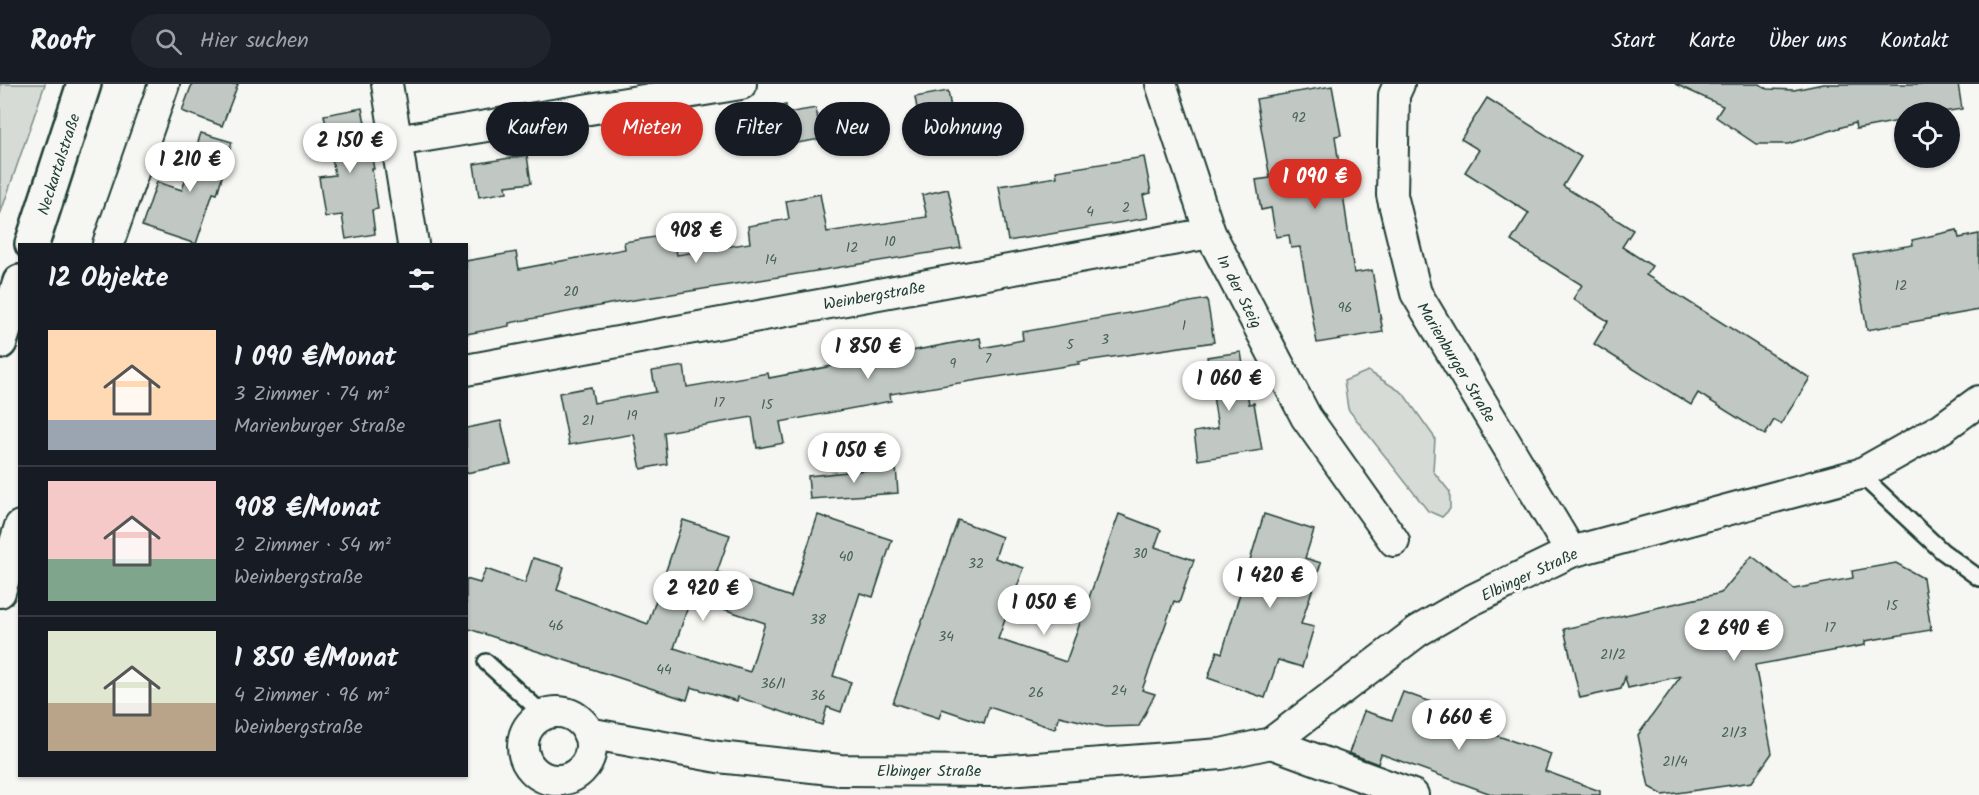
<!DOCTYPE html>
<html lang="de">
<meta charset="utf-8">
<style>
:root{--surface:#171b24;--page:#20242c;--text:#f1f3f6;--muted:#9ea1a6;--line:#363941;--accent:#d93025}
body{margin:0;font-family:Kalam,sans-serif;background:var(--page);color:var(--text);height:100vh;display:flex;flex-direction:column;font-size:22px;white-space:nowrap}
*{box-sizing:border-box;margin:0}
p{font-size:20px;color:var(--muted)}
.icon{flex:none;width:33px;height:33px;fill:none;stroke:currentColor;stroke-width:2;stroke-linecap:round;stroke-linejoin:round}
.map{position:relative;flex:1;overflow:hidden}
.side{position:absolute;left:18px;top:159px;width:450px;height:534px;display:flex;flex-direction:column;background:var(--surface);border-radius:0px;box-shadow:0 2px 4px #0004}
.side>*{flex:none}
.banner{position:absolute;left:486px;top:18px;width:570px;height:54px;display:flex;gap:12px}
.tools{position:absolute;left:1894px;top:18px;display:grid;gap:12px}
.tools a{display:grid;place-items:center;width:66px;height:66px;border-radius:50%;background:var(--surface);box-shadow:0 2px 4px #0004;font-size:30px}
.price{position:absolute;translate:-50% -51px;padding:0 14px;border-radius:21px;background:#fff;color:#222;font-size:20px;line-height:39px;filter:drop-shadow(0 2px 3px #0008)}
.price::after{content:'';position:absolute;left:50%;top:36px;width:18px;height:14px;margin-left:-9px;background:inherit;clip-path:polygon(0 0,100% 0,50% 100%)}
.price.current{background:var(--accent);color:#fff}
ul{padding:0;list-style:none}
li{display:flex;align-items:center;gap:18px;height:150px;padding:0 30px}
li+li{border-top:2px solid var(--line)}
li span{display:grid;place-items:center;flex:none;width:168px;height:120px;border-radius:0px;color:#555}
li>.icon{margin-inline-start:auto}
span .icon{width:72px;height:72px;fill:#fffc;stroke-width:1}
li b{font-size:26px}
h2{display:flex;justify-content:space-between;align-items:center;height:72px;padding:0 30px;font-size:26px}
.tag{padding:0 21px;border-radius:27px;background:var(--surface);box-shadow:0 2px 4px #0004;font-size:21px;line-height:54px}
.tag.current{background:var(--accent);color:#fff}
header{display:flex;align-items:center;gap:36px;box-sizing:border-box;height:84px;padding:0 30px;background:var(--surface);border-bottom:2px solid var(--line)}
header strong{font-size:28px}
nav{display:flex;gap:33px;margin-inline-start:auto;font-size:21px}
.search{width:420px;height:54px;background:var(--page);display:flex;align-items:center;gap:15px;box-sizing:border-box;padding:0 21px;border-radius:33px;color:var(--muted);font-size:22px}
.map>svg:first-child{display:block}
.green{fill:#d6dbd6;stroke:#7a8c85;stroke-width:1.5}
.building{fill:#c1c8c3;stroke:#1f3d34;stroke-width:1.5;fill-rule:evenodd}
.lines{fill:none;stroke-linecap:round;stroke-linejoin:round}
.service-casing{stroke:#1f3d34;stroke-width:20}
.minor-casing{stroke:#1f3d34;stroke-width:34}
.primary-casing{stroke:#1f3d34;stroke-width:38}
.service{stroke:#f6f6f2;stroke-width:15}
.minor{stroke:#f6f6f2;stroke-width:30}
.primary{stroke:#f6f6f2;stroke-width:33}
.labels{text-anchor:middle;stroke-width:6;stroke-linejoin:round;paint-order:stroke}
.number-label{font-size:14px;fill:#486058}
.street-label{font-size:16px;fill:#1f3d34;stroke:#f6f6f2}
</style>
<header>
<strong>Roofr</strong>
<div class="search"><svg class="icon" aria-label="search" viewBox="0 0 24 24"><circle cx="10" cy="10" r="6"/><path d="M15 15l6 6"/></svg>Hier suchen</div>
<nav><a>Start</a><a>Karte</a><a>Über uns</a><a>Kontakt</a></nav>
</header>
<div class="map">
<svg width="1979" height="711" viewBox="0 0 1979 711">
<rect width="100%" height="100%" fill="#f6f6f2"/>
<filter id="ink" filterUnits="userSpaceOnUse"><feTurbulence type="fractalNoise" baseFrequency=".0167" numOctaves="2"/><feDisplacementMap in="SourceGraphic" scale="12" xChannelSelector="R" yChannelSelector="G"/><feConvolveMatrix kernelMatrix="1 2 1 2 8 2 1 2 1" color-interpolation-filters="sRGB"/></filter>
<g filter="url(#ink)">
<g class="green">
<path d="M0,0h45l-45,131z"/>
<path d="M1368,287l35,22 32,45 -2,33 17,21v17l-8,8 -14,-6 -80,-102 -4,-28z"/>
</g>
<g class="building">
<path d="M192,0h46l-16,42 -40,-15z"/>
<path d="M1675,0h84l9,5 26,1 29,-6h135l4,25 -19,3h-38v8l-49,9 -1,-6 -67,21h-32l-40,-27 7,-11z"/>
<path d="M1332,2l9,49 -6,1 19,137 18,-3 11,62 -66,11 -17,-96 -9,1 -2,-13 -13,2 -5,-29 -10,2 -5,-30 14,-2 -14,-79z"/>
<path d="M948,7l5,29 -33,6 -5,-29z"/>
<path d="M1487,14l94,59 -18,29 70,44 -11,17 30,19 -6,9 164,103 -29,46 -7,-4 -9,15 -67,-42 -7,12 -97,-61 14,-23 -35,-22 9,-14 -71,-44 18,-28 -64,-41 14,-22 -18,-11z"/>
<path d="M786,21l1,8 29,-5 5,31 -59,10 -7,-38z"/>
<path d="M362,24l12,61h-2l6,40 -6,1 3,24 -29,5 -4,-24 -17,2 -6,-40 16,-2 -11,-60z"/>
<path d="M201,49l31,9 -15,52 -4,-1 -17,51 -54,-18 15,-44 25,8z"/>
<path d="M527,71l4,28 -25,3 1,6 -28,5 -5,-33z"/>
<path d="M1144,73l7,36 -8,2 5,23 -140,23 -9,-55 58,-9 -1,-6z"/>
<path d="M948,105l13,59 -346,55 -106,20v3l-43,8v-73l50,-9 3,17 106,-20 -1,-7 49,-8 4,21 73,-12 -2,-17 41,-7 -3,-18 34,-7 7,38 100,-15 -5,-22z"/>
<path d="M1957,146l2,8 20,-4v76l-112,20 -13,-75 59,-10 -1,-5z"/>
<path d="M1207,215l7,43 -136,20 1,2 -189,30 1,7 -111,21 4,21 -27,5 -5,-31 -88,15 3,32 -26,5 -7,-35 -65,11 -10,-52 32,-6 3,16 62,-11 -4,-21 32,-5 3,21 81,-14 1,5 211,-40 2,10 41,-8 -1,-8z"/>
<path d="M1241,268l8,52 5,-1 8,47 -64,10 -4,-28 24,-4 -11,-71z"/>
<path d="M501,337l10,43 -45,9v-45z"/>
<path d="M896,383l2,26 -88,6 -2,-23z"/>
<path d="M1119,430l42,16 -6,17 39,13 -15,43 -5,-2 -32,89 13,4 -16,32 -34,1 -46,-11 -4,13 -66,-22 -5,16 -42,-14 -3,9 -46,-15 65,-183 44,17 -7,21 29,10 -26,71 68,23z"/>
<path d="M1264,430l50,16 -9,28 16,5 -20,61 13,3 -12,40 -24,-7 -13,38 -57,-20 9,-27 5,2z"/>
<path d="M818,431l74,25 -19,57 -13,-4 -27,83 18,6 -10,30 -14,-5 -5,18 -84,-28 -1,4 -46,-14 -4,13 -221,-72v-49l14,4 6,-14 39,14 8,-25 31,9 -7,23 91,34 35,-104 47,15 -13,37 74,25zM691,514l74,25 -15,49 -76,-24z"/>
<path d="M1752,472l42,33 59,-11 -1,-7 44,-8 27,15 8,52 -66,11v4l-110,20 17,88 -20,29 -89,13 -14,-8 -11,-52 43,-59 -53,12 -3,-11 -4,12 -41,9 -16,-69 157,-36z"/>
<path d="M1403,608l86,31 -3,9 65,22 -6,17 55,20v4h-106l-113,-41 -3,10 -29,-11 15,-42 28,9z"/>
</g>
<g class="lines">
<defs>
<g id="service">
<path d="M1860,390l82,77 37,27"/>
<path d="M486,578l57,52"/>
</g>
<g id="minor">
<path d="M387,0l26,160"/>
<path d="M1161,0l49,149 96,184 88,124"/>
<path d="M1399,0l-5,11 -2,100 24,98 155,259"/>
<path d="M396,57l345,-57"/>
<path d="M108,160l56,-160"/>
<path d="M466,286l744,-137"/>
<path d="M0,508l20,-66"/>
<circle cx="557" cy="662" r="34"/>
<path d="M588,649l130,24 122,13 155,1 226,-17 50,-11 147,-112 50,-29 103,-50 289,-78 82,-46 37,-27"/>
<path d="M1271,659l142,52"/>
</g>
<g id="primary">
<path d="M32,160l52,-160"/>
<path d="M0,258l20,-60"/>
</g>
</defs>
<use href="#service" class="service-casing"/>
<use href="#minor" class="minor-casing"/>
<use href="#primary" class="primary-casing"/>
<use href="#service" class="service"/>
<use href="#minor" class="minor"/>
<use href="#primary" class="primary"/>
</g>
</g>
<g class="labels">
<g class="number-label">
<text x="1299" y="38">92</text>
<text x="1126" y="128">2</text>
<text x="1090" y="132">4</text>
<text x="890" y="162">10</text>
<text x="852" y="168">12</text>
<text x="771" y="180">14</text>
<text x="1901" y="206">12</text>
<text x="571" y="212">20</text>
<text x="1345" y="228">96</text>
<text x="1184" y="246">1</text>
<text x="1105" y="260">3</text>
<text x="1070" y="265">5</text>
<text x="988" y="279">7</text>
<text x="953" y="284">9</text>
<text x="719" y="323">17</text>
<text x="767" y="325">15</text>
<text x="632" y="336">19</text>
<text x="588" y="341">21</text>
<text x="1140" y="474">30</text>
<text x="846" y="477">40</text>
<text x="976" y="484">32</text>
<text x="1892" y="526">15</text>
<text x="818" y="540">38</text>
<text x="556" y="546">46</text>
<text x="1830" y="548">17</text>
<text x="946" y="557">34</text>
<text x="1613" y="575">21/2</text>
<text x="664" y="590">44</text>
<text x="773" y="604">36/1</text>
<text x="1119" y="611">24</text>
<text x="1036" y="613">26</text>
<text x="818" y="616">36</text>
<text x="1734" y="653">21/3</text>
<text x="1675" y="682">21/4</text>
</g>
<g class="street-label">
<text transform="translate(58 80) rotate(-72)" y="6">Neckartalstraße</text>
<text transform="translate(1240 207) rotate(63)" y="6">In der Steig</text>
<text transform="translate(874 211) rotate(-10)" y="6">Weinbergstraße</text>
<text transform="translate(1457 278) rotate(59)" y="6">Marienburger Straße</text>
<text transform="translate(1529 490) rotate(-25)" y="6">Elbinger Straße</text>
<text x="929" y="692">Elbinger Straße</text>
</g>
</g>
</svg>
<div class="tools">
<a><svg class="icon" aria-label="locate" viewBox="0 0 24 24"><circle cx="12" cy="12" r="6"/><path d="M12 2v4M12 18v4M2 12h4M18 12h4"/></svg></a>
</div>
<b class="price" style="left:350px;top:90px">2 150 €</b>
<b class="price" style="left:190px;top:109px">1 210 €</b>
<b class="price current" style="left:1315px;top:126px">1 090 €</b>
<b class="price" style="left:696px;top:180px">908 €</b>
<b class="price" style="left:868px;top:296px">1 850 €</b>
<b class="price" style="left:1229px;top:328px">1 060 €</b>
<b class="price" style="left:854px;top:400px">1 050 €</b>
<b class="price" style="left:1270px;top:525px">1 420 €</b>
<b class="price" style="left:703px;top:538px">2 920 €</b>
<b class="price" style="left:1044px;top:552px">1 050 €</b>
<b class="price" style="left:1734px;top:578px">2 690 €</b>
<b class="price" style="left:1459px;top:667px">1 660 €</b>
<div class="banner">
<a class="tag">Kaufen</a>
<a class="tag current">Mieten</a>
<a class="tag">Filter</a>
<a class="tag">Neu</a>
<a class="tag">Wohnung</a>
</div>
<section class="side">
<h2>12 Objekte<svg class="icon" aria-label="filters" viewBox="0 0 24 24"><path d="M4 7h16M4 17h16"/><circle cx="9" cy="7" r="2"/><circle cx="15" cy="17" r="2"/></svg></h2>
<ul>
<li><span style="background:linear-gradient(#ffd9b3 75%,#9aa5b1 0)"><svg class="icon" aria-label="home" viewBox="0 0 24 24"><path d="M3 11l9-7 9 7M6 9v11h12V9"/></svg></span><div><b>1 090 €/Monat</b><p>3 Zimmer · 74 m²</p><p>Marienburger Straße</p></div></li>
<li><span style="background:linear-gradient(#f6c9c9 65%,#7fa58c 0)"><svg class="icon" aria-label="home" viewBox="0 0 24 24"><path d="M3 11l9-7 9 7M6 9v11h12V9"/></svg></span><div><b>908 €/Monat</b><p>2 Zimmer · 54 m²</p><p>Weinbergstraße</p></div></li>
<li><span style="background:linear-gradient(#dfe7d0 60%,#b9a48a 0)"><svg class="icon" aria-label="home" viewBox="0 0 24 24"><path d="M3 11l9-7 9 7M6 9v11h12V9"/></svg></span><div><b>1 850 €/Monat</b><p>4 Zimmer · 96 m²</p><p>Weinbergstraße</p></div></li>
</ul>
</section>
</div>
